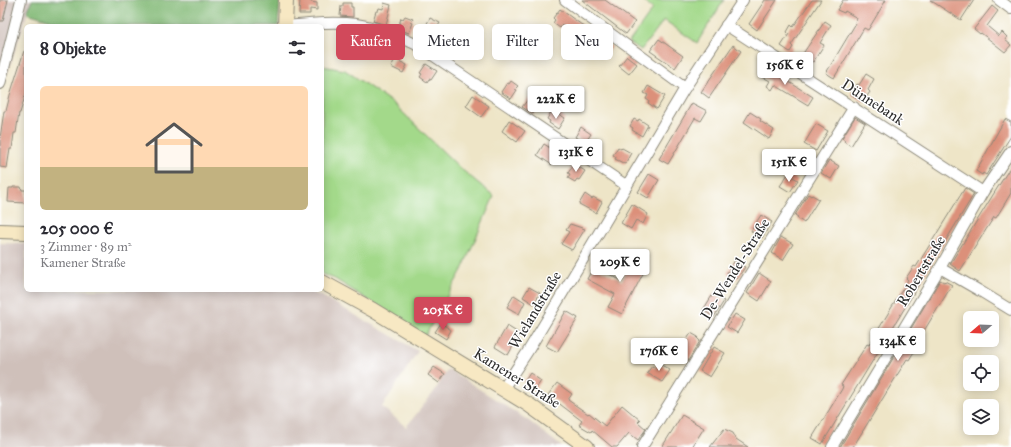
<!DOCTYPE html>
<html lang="de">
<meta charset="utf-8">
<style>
:root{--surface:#fff;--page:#f7f7f7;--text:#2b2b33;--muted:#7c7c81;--line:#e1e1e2;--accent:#d1495b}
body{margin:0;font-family:"IM FELL Great Primer",serif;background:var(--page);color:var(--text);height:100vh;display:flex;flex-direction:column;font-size:15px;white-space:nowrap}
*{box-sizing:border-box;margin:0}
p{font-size:13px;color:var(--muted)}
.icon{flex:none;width:22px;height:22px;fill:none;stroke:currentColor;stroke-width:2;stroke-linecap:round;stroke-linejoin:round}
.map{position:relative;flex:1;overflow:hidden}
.drawer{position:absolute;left:24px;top:24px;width:300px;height:268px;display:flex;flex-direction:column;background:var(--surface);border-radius:6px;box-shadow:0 2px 10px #0003}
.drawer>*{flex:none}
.banner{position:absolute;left:336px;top:24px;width:380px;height:36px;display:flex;gap:8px}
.needle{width:26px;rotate:251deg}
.buttons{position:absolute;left:963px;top:311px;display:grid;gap:8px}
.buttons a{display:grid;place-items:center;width:36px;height:36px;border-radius:6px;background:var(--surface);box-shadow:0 2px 10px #0003;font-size:20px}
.price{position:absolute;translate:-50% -34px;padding:0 9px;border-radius:4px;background:#fff;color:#222;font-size:13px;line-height:26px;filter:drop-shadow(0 1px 2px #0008)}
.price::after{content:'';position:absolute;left:50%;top:24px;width:12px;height:9px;margin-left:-6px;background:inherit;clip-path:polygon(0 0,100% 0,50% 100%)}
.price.on{background:var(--accent);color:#fff}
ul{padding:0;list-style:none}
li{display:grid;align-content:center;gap:8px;height:212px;padding:0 16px}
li+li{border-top:1px solid var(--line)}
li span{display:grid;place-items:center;height:124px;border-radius:6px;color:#555}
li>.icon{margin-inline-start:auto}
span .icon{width:72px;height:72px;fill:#fffc;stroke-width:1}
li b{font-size:17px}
h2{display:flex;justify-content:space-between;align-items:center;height:48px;padding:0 16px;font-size:17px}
.pill{padding:0 14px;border-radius:6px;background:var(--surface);box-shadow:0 2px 10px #0003;font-size:14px;line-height:36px}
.pill.on{background:var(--accent);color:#fff}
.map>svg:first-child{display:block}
.industrial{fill:#cfc0ba}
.green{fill:#a3d98a;stroke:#67825a}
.forest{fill:#82b976;stroke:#567250}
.building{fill:#dc907a}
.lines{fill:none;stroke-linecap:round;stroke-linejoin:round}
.street-casing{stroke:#8c8879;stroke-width:12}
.secondary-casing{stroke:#8c8879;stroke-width:16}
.street{stroke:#fff;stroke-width:10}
.secondary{stroke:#f7e8c3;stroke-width:14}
.labels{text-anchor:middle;stroke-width:3;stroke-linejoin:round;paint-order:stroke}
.street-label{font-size:15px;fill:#2b2b2b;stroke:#fff}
</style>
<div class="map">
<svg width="1011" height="447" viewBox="0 0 1011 447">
<rect width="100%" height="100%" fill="#fff"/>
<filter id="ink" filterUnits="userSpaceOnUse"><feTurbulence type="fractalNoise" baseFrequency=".025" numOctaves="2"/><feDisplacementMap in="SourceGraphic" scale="8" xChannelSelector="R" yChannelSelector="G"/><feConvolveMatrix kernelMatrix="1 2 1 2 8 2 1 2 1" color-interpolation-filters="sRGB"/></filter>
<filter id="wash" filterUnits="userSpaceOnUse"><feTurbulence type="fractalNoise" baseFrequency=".012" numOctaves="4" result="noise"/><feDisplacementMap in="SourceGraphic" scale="16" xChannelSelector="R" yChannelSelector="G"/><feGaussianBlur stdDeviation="0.9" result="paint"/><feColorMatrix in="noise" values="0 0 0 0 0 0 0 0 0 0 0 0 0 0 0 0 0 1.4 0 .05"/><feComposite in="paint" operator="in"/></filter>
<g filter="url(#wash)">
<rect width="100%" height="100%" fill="#eee5c7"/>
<g class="industrial">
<path d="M0,0h32l-25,75 -7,-1z"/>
<path d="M0,243l26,1v46h279l17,6 96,55 -36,56 24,20 28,-35 14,-23 81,52 33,26h-562z"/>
</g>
<g class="green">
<path d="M641,0h83l-27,43 -33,-23 -23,30 -12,-8 24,-33z"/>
<path d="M322,66l23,4 49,34 66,64 34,28 -32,74 -37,66 -90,-57 -13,-5z"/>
</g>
<path class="forest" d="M32,0h248l-2,26h-207l-44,-13z"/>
<g id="blocks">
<g class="building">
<path d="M0,0h8l-5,21h-3z"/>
<path d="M300,0h11v2l6,1v7l-7,-1v5h-11z"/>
<path d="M582,0h23l30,22 -9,12z"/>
<path d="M765,0h12l-20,30 -8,-6z"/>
<path d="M812,0h9l-30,45 2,2 -3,5 -9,-6 8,-12 -2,-2 4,-7 2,2z"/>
<path d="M843,0h43l-18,30 -4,-2 -30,50 -8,-5 30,-50 -1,-1 2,-4 -12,-7 -1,2 -7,-3z"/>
<path d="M930,0h44l-13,20z"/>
<path d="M343,3h8v4h2v10l-13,-1 1,-10h2z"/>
<path d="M384,3l7,2 -5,20 -13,-4 3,-10h2l1,-3 4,1z"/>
<path d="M992,6l6,5 -11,15 12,10 3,-4 5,5 -2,3 6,5 -6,7 -24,-19 -1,1 -6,-5z"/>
<path d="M560,9l52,38 -7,9 -1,-1 -3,3 -6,-5 2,-3 -10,-8 -6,8 -8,-6 4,-4 -4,-2 3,-4 -14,-9 -2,3 -7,-5 2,-3 -2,-2z"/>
<path d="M405,16l8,3 -2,3 2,1 -4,10 -11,-4 3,-11 2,1z"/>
<path d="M430,18l10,5 -7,11 12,6 2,-2 9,6 -3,3 2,1 -6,9 -30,-19z"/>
<path d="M825,21l6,4 -11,18 4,2 -11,17 -11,-7z"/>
<path d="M366,38l14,4 -3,11 -2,-1 -1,4 -12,-4z"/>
<path d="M659,39l24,17 -8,12 -25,-17z"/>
<path d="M733,45l8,6 -32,47 -8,-6z"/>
<path d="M24,51h2v42l-6,20h-1l-3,20h-2l-2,16h-2l-3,19 -7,-1v-29l4,-27h2l4,-16z"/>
<path d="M627,56l10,8 -8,10 -10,-8z"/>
<path d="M395,59l12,6 -4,8 -12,-6z"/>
<path d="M426,64l11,7 -6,9 -2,-1 -2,3 -7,-5 2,-3 -2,-1z"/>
<path d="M764,66l49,31 -5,8 -33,-20 -3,5 -5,-4 3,-5 -11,-6z"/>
<path d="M866,74l8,5 -6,11 2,2 -7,10 -12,-8 6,-10 2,1z"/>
<path d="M511,81l7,5 -3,3 2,1 -6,9 -10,-7 6,-9 2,1z"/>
<path d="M648,86l17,10 -8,13 -9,-6 1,-2 -3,-2 2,-4 -4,-2z"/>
<path d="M473,95l16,11 -8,11 -15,-11z"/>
<path d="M532,96l8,5 -3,3 2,1 -6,9 -11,-7 7,-9 1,1z"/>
<path d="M692,103l15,8 -6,10 -6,-3 -27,46 -9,-5z"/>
<path d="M551,112l3,2 2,-2 9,6 -7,11 -9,-6 1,-2 -3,-2z"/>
<path d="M750,112l11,7 -1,2 14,9 -5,9 -25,-17z"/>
<path d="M855,117l10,6 -14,23 -7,-5 1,-1 -3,-2z"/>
<path d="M634,119l4,2 1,-2 9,6 -6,11 -10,-6 1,-2 -3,-2z"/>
<path d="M1005,119l6,3v14l-25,39 -3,-2 -1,2 -6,-4z"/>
<path d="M509,120l16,11 -8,11 -15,-11z"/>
<path d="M816,124l12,7 -12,20 -12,-7z"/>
<path d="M581,127l10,7 -6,9 -10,-6z"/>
<path d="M544,144l16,10 -8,11 -15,-10z"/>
<path d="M618,147l3,2 1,-1 9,5 -6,11 -10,-5 1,-2 -3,-2z"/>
<path d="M829,160l10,6 -8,13 -10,-6z"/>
<path d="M574,164l11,7 -6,9 -2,-1 -2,3 -7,-4 2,-4 -2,-1z"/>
<path d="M1011,166v27l-15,25 -2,-1 -34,54 -10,-7z"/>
<path d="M649,174l10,6 -11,18 -10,-6z"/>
<path d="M788,174l10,6 -8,12 -10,-6z"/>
<path d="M13,187h8l1,3h4v13l-18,-1 1,-14h4z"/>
<path d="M965,188l9,6 -152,250 -10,-6 30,-49 1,-3 -2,-1 26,-41 2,1 38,-63 1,-2 -2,-2 8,-12 2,1z"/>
<path d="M585,194l7,5 1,-2 9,5 -6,11 -17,-9z"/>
<path d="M808,194l3,2 1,-1 7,4 -15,24 -7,-5 1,-1 -3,-2z"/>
<path d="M632,204l16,10 -5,10 -7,-4 -5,9 -10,-6z"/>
<path d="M761,215l11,7 -10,16 -11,-7z"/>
<path d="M570,224l15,5 -13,21 -11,-6 8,-12 -3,-2z"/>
<path d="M781,237l12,7 -10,16 -11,-7z"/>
<path d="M635,255l14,7 -27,52 -14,-7 7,-13 -28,-15 7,-13 28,15z"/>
<path d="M735,260l10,7 -8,12 -10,-6z"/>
<path d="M759,273l12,8 -12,20 -12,-8z"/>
<path d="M940,280l4,2 1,-1 7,4 -33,54 2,1 -12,20 -2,-1 -54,88h-13z"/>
<path d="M529,287l11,6 -6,11 -11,-7z"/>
<path d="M713,294l11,7 -10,16 -11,-7z"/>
<path d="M514,295l11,7 -6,12 -12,-7z"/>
<path d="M566,311l12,7 -21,34 -11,-6z"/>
<path d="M735,314l10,6 -8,13 -10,-6z"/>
<path d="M441,323l10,7 -5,9 -11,-7z"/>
<path d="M507,326l13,8 -12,21 -13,-8z"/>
<path d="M691,333l7,4 -1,1 3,3 -12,20 -4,-2 -1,2 -7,-4z"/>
<path d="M714,347l11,6 -15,24 -10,-6z"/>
<path d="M658,363l12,7 -8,12 -15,-9 5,-7 3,2z"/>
<path d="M434,367l11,7 -6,9 -11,-8z"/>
<path d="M530,373l11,8 -6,9 -11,-8z"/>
<path d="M557,383l15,11 -4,6 20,14 1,-1 16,13 17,-21 18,15 -2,2 8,7 -8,11 -9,-7 -12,14h-5l-20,-17 -1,2 -12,-7 3,-4 -34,-26z"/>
<path d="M682,415l22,13 -12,19h-30z"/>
<path d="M724,429l9,4 3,6 12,8h-38z"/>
</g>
</g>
</g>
<g filter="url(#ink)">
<use href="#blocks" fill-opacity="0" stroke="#8c8879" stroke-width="1"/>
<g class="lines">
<defs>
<g id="street">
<path d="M565,0l120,88"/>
<path d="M999,0l12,9"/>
<path d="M726,25l257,167"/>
<path d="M285,26c23,-2 47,-5 71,-2 22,3 43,12 63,22l208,140"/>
<path d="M0,84l21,-84"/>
<path d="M940,268l40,23 31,19"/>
<path d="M503,389l25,-38 51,-85 106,-178 58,-88"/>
<path d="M642,447l212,-340"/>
<path d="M832,447l108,-179 43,-76 28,-41"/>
</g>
<g id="secondary">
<path d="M285,26l1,-26"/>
<path d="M0,231l26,1"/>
<path d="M322,282l51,28 156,95 58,42"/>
</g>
</defs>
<use href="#street" class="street-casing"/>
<use href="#secondary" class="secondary-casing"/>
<use href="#street" class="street"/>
<use href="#secondary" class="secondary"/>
</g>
</g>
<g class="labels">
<g class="street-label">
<text transform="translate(873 102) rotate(33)" y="5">Dünnebank</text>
<text transform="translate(735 269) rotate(-58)" y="5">De-Wendel-Straße</text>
<text transform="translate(921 271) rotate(-59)" y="5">Robertstraße</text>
<text transform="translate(535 310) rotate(-59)" y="5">Wielandstraße</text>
<text transform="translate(517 378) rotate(32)" y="5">Kamener Straße</text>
</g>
</g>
</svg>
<div class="buttons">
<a><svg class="needle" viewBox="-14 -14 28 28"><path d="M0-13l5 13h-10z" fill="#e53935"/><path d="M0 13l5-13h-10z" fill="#7c7c81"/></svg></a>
<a><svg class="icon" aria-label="locate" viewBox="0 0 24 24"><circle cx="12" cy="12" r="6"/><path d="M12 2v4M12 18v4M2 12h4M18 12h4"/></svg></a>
<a><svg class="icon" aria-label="layers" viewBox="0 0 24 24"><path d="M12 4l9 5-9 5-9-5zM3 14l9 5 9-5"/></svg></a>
</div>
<b class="price" style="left:785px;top:86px">156K €</b>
<b class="price" style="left:556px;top:120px">222K €</b>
<b class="price" style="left:576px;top:173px">131K €</b>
<b class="price" style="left:789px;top:183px">151K €</b>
<b class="price" style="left:620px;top:283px">209K €</b>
<b class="price on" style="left:443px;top:331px">205K €</b>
<b class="price" style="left:898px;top:362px">134K €</b>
<b class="price" style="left:659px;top:372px">176K €</b>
<div class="banner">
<a class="pill on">Kaufen</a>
<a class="pill">Mieten</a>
<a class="pill">Filter</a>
<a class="pill">Neu</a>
</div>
<section class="drawer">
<h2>8 Objekte<svg class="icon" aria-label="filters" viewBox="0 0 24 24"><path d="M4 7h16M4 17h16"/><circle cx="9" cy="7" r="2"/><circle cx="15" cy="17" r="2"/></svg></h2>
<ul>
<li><span style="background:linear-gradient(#ffd9b3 65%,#c2b280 0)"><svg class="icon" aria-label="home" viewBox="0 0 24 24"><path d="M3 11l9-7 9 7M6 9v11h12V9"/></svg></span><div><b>205 000 €</b><p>3 Zimmer · 89 m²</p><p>Kamener Straße</p></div></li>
</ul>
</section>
</div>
